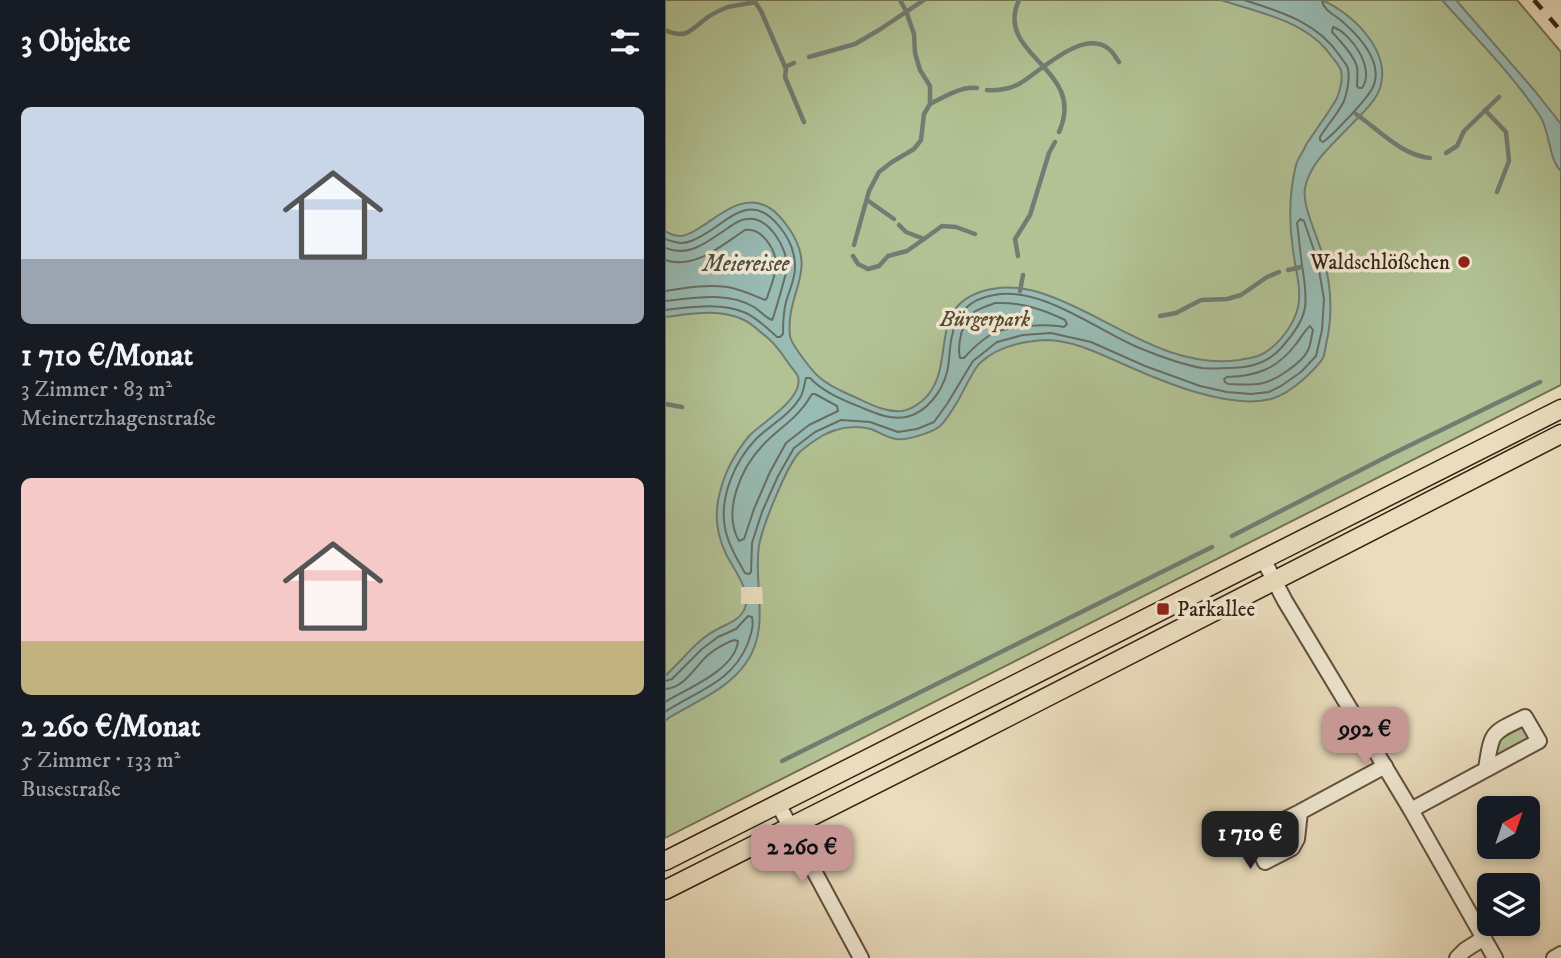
<!DOCTYPE html>
<html lang="de">
<meta charset="utf-8">
<style>
:root{--surface:#171b24;--page:#20242c;--text:#f1f3f6;--muted:#9ea1a6;--accent:#c59692}
body{margin:0;font-family:"IM FELL DW Pica",serif;background:var(--page);color:var(--text);height:100vh;display:flex;flex-direction:column;font-size:26px;white-space:nowrap}
*{box-sizing:border-box;margin:0}
p{font-size:23px;color:var(--muted)}
.icon{flex:none;width:38px;height:38px;fill:none;stroke:currentColor;stroke-width:2;stroke-linecap:round;stroke-linejoin:round}
.map{position:relative;flex:1;overflow:hidden}
.details{display:flex;flex-direction:column;background:var(--surface);width:665px}
.details>*{flex:none}
.needle{width:46px;rotate:40deg}
.tools{position:absolute;left:812px;top:796px;display:grid;gap:14px}
.tools a{display:grid;place-items:center;width:63px;height:63px;border-radius:10px;background:var(--surface);box-shadow:0 4px 10px #0003;font-size:35px}
.price{position:absolute;translate:-50% -60px;padding:0 16px;border-radius:14px;background:var(--accent);color:#111;font-size:23px;line-height:46px;filter:drop-shadow(0 2px 4px #0008)}
.price::after{content:'';position:absolute;left:50%;top:42px;width:21px;height:16px;margin-left:-10px;background:inherit;clip-path:polygon(0 0,100% 0,50% 100%)}
.price.on{background:#222;color:#fff}
ul{padding:0;list-style:none}
li{display:grid;align-content:center;gap:14px;height:371px;padding:0 21px}
li span{display:grid;place-items:center;height:217px;border-radius:10px;color:#555}
li>.icon{margin-inline-start:auto}
span .icon{width:126px;height:126px;fill:#fffc;stroke-width:1}
li b{font-size:30px}
h2{display:flex;justify-content:space-between;align-items:center;height:84px;padding:0 21px;font-size:30px}
main{display:flex;flex:1;min-height:0}
.map>svg:first-child{display:block}
.green{fill:#b2c294;stroke:#747253;stroke-width:2}
.water{fill:#98bbb4;stroke:#717d73;stroke-width:2}
.pier{fill:#eaddbd}
.lines{fill:none;stroke-linecap:round;stroke-linejoin:round}
.shore{stroke:#676e63;stroke-width:2}
.stream{stroke:#717d73;stroke-width:4.5}
.minor-casing{stroke:#63503d;stroke-width:18}
.major-casing{stroke:#362112;stroke-width:21}
.minor{stroke:#f1e9d4;stroke-width:14}
.major{stroke:#eaddbd;stroke-width:18}
.rail{stroke:#362112;stroke-width:4.5;stroke-dasharray:12 12;stroke-linecap:butt}
.poi-dot{fill:#8f2418;stroke:#f1e9d4;stroke-width:2.5}
.labels{text-anchor:middle;stroke-width:7;stroke-linejoin:round;paint-order:stroke}
.poi-label{font-size:21px;fill:#362112;stroke:#f1e9d4;text-anchor:end}
.park-label{font-size:21px;font-style:italic;fill:#554932;stroke:#f1e9d4}
.water-label{font-size:23px;font-style:italic;fill:#534f43;stroke:#f1e9d4}
</style>
<main>
<section class="details">
<h2>3 Objekte<svg class="icon" aria-label="filters" viewBox="0 0 24 24"><path d="M4 7h16M4 17h16"/><circle cx="9" cy="7" r="2"/><circle cx="15" cy="17" r="2"/></svg></h2>
<ul>
<li><span style="background:linear-gradient(#c9d6e8 70%,#9aa5b1 0)"><svg class="icon" aria-label="home" viewBox="0 0 24 24"><path d="M3 11l9-7 9 7M6 9v11h12V9"/></svg></span><div><b>1 710 €/Monat</b><p>3 Zimmer · 83 m²</p><p>Meinertzhagenstraße</p></div></li>
<li><span style="background:linear-gradient(#f6c9c9 75%,#c2b280 0)"><svg class="icon" aria-label="home" viewBox="0 0 24 24"><path d="M3 11l9-7 9 7M6 9v11h12V9"/></svg></span><div><b>2 260 €/Monat</b><p>5 Zimmer · 133 m²</p><p>Busestraße</p></div></li>
</ul>
</section>
<div class="map">
<svg width="896" height="958" viewBox="0 0 896 958">
<rect width="100%" height="100%" fill="#eaddbd"/>
<filter id="stains"><feTurbulence type="fractalNoise" baseFrequency=".00286" numOctaves="4"/><feColorMatrix values="0 0 0 0 .2 0 0 0 0 .09 0 0 0 0 .02 0 0 0 .5 -.17"/></filter>
<radialGradient id="worn" r=".72"><stop offset=".6" stop-color="#630" stop-opacity="0"/><stop offset="1" stop-color="#630" stop-opacity=".3"/></radialGradient>
<g class="green">
<path d="M0,0h852l44,52v333l-896,453z"/>
<path d="M853,726l5,1 6,9 -3,5 -29,16 -2,-2 7,-19z"/>
<path d="M626,821c4,17 -8,30 -25,29l-4,-11 5,-5z"/>
</g>
<g class="water">
<path d="M556,0h101c30,13 70,51 58,88 -4,14 -23,30 -33,41 -17,18 -37,34 -42,59 -3,18 12,47 17,65 9,29 11,62 4,92 -1,5 -1,9 -3,13 -4,7 -13,15 -18,20 -9,8 -23,18 -34,21 -42,11 -110,-18 -148,-35 -23,-10 -51,-24 -76,-24 -25,1 -50,6 -68,24 -8,10 -14,24 -20,35 -5,8 -12,21 -19,27 -8,7 -35,15 -44,13 -9,-1 -17,-7 -25,-10 -21,-5 -40,0 -57,12 -5,4 -12,8 -16,13 -12,14 -36,73 -39,92 -6,39 12,82 -13,117 -18,26 -49,38 -76,54l-5,4v-45c17,-15 31,-36 51,-46 10,-6 24,-9 29,-22 6,-18 -11,-38 -19,-54 -9,-19 -12,-41 -6,-62 5,-21 16,-40 29,-56 12,-13 55,-37 49,-59 -1,-4 -7,-10 -9,-13 -6,-9 -12,-18 -20,-25 -8,-6 -16,-15 -25,-19 -25,-12 -53,-6 -79,-3v-86c5,3 10,5 16,5 8,-1 14,-5 20,-9 20,-13 43,-34 67,-20 8,4 15,13 20,20 32,45 -3,64 2,109 1,8 22,35 29,41 8,7 20,13 29,17 17,7 35,19 54,17 7,-1 15,-6 20,-10 37,-32 3,-90 58,-109 23,-8 45,-5 67,3 63,22 121,75 192,65 11,-2 22,-3 31,-11 12,-9 25,-27 28,-42 4,-18 -3,-39 -5,-57 -4,-27 -4,-57 3,-85 2,-7 7,-13 10,-20 10,-16 22,-31 31,-47 3,-8 6,-19 4,-27 -1,-5 -6,-10 -9,-14 -24,-36 -72,-44 -111,-57z"/>
<path d="M777,0h14l78,90 27,34v47c-12,-10 -11,-40 -21,-55 -27,-41 -65,-79 -98,-116z"/>
</g>
<path class="pier" d="M76,587h21l1,17h-22z"/>
<g class="lines">
<g class="shore">
<path d="M579,0c37,12 73,22 96,56 2,4 7,8 8,13 2,9 -1,24 -4,32 -6,13 -17,24 -24,36v3l3,2c10,-7 19,-18 28,-27 7,-8 15,-16 21,-26 13,-24 -11,-51 -28,-66 -8,-8 -21,-12 -22,-23"/>
<path d="M668,27c18,6 43,42 29,61h-3l-2,-2c0,-6 1,-13 0,-19 -3,-12 -17,-26 -25,-35z"/>
<path d="M635,219l4,2 13,38 7,40 -2,31 -6,26 -15,16 -20,14 -12,6 -18,2 -24,-2 -27,-6 -55,-20 -54,-24 -40,-9 -28,2 -26,7 -24,19 -26,43 -13,18 -17,7 -19,3 -28,-10 -29,-2 -26,12 -21,16 -16,28 -16,36 -10,31 -1,29 -2,2 -4,-1c-8,-14 -17,-29 -20,-45 -6,-31 10,-67 31,-89 14,-14 33,-23 44,-41 4,-6 4,-14 6,-20h4c14,15 36,23 55,31 12,5 27,11 41,8 20,-4 36,-25 41,-45 3,-12 2,-24 5,-36 5,-24 18,-37 42,-41 47,-9 101,34 143,52 17,7 47,18 65,21 9,1 18,0 27,0 20,0 39,-5 52,-20 10,-11 22,-26 24,-41 2,-14 -1,-28 -3,-42 -2,-14 -3,-28 -5,-42z"/>
<path d="M0,239c9,3 17,6 26,2 32,-11 56,-55 88,-15 10,12 16,25 16,40 1,11 -6,25 -9,36 -3,11 -3,22 -3,32l-3,3h-3c-9,-8 -20,-19 -31,-24 -25,-11 -54,-6 -81,-3"/>
<path d="M0,248c25,10 43,-7 63,-20 6,-4 12,-9 19,-9 22,-3 41,30 40,49 -1,6 -13,49 -15,52 -7,-3 -12,-9 -18,-13 -27,-16 -61,-9 -89,-6"/>
<path d="M0,260c30,10 57,-15 80,-30 17,-3 31,20 31,35 0,10 -6,23 -9,33l-2,2c-12,-5 -25,-11 -38,-13 -19,-3 -42,1 -62,4"/>
<path d="M330,303c26,-1 47,6 70,17l2,4 -3,3c-18,-4 -58,-1 -74,8 -9,6 -19,15 -26,23h-4c-3,-13 2,-38 14,-46 6,-4 14,-6 21,-9z"/>
<path d="M332,314h6l1,5 -14,5 -10,6 -3,-2 -1,-3 5,-5z"/>
<path d="M645,326l3,4c-2,7 -2,16 -6,22 -4,8 -13,14 -20,19 -22,16 -33,14 -59,13l-3,-2 -1,-3 3,-2c30,-1 50,-8 69,-33 5,-6 8,-13 14,-18z"/>
<path d="M147,394h3l22,12 1,5 -29,14 -23,18 -16,29 -16,37 -10,30 -5,2c-17,-30 2,-73 24,-96 18,-19 35,-26 49,-51z"/>
<path d="M0,681l7,-2 30,-30 16,-12 18,-8 12,-13 4,1c2,10 -1,16 -4,26 -16,40 -50,47 -83,69"/>
<path d="M0,689c20,-1 30,-23 44,-35 8,-6 16,-11 25,-14l4,1c-3,29 -50,47 -73,61"/>
</g>
<g class="stream">
<path d="M354,0c-26,56 69,68 40,132"/>
<path d="M0,30c20,9 24,2 39,-10 6,-5 16,-10 24,-13 9,-2 18,-3 27,-5l6,9 25,58 -1,8 19,45"/>
<path d="M144,57l46,-13 24,-14 45,-30"/>
<path d="M120,67l9,-4"/>
<path d="M322,90c9,1 23,-1 32,-6 22,-13 64,-56 90,-35 4,3 7,9 10,13"/>
<path d="M265,104c14,-7 31,-18 47,-16"/>
<path d="M820,110l21,22 3,29 -12,31"/>
<path d="M691,114c23,16 45,41 74,44"/>
<path d="M781,153l11,-7 7,-15 35,-34"/>
<path d="M202,200l27,19"/>
<path d="M234,225l7,7 18,7 18,-13 14,1 19,7"/>
<path d="M189,245l15,-54 10,-19 13,-10 22,-13 7,-9 3,-26 6,-10v-18l-10,-16 -5,-17 -1,-19 -8,-23 -6,-11"/>
<path d="M188,256l5,8 10,5 11,-3 9,-10 19,-5 17,-12"/>
<path d="M353,256l-3,-17 15,-24 19,-62 6,-11"/>
<path d="M623,270l13,-3"/>
<path d="M355,291l3,-16"/>
<path d="M495,316l16,-3 25,-13 26,-1 14,-4 26,-18 12,-5"/>
<path d="M0,404l17,3"/>
<path d="M567,536l158,-81 150,-73"/>
<path d="M117,761l430,-214"/>
</g>
<defs>
<g id="minor">
<path d="M598,559l22,42 126,209 84,148"/>
<path d="M113,804l83,154"/>
<path d="M746,810l128,-69 -14,-24c-34,17 -33,13 -39,52"/>
<path d="M635,812l-3,27 -5,9 -27,14 -12,-27 47,-23 85,-46"/>
<path d="M792,958l8,-8 19,-12"/>
<path d="M889,958l7,-4"/>
</g>
<g id="major">
<path d="M0,861l896,-452"/>
<path d="M0,890l292,-147 604,-309"/>
</g>
</defs>
<use href="#minor" class="minor-casing"/>
<use href="#major" class="major-casing"/>
<use href="#minor" class="minor"/>
<use href="#major" class="major"/>
<path class="rail" d="M869,0l27,31"/>
</g>
<g class="poi-dot">
<circle cx="799" cy="262" r="7"/>
<rect x="491" y="602" width="14" height="14" rx="3.5"/>
</g>
<g class="labels">
<g class="poi-label">
<text x="785" y="269">Waldschlößchen</text>
<text x="512" y="616" text-anchor="start">Parkallee</text>
</g>
<g class="park-label">
<text x="320" y="326">Bürgerpark</text>
</g>
<g class="water-label">
<text x="81" y="271">Meiereisee</text>
</g>
</g>
<rect width="100%" height="100%" filter="url(#stains)"/>
<rect width="100%" height="100%" fill="url(#worn)"/>
</svg>
<div class="tools">
<a><svg class="needle" viewBox="-14 -14 28 28"><path d="M0-13l5 13h-10z" fill="#e53935"/><path d="M0 13l5-13h-10z" fill="#9ea1a6"/></svg></a>
<a><svg class="icon" aria-label="layers" viewBox="0 0 24 24"><path d="M12 4l9 5-9 5-9-5zM3 14l9 5 9-5"/></svg></a>
</div>
<b class="price" style="left:700px;top:767px">992 €</b>
<b class="price on" style="left:585px;top:871px">1 710 €</b>
<b class="price" style="left:137px;top:885px">2 260 €</b>
</div>
</main>
